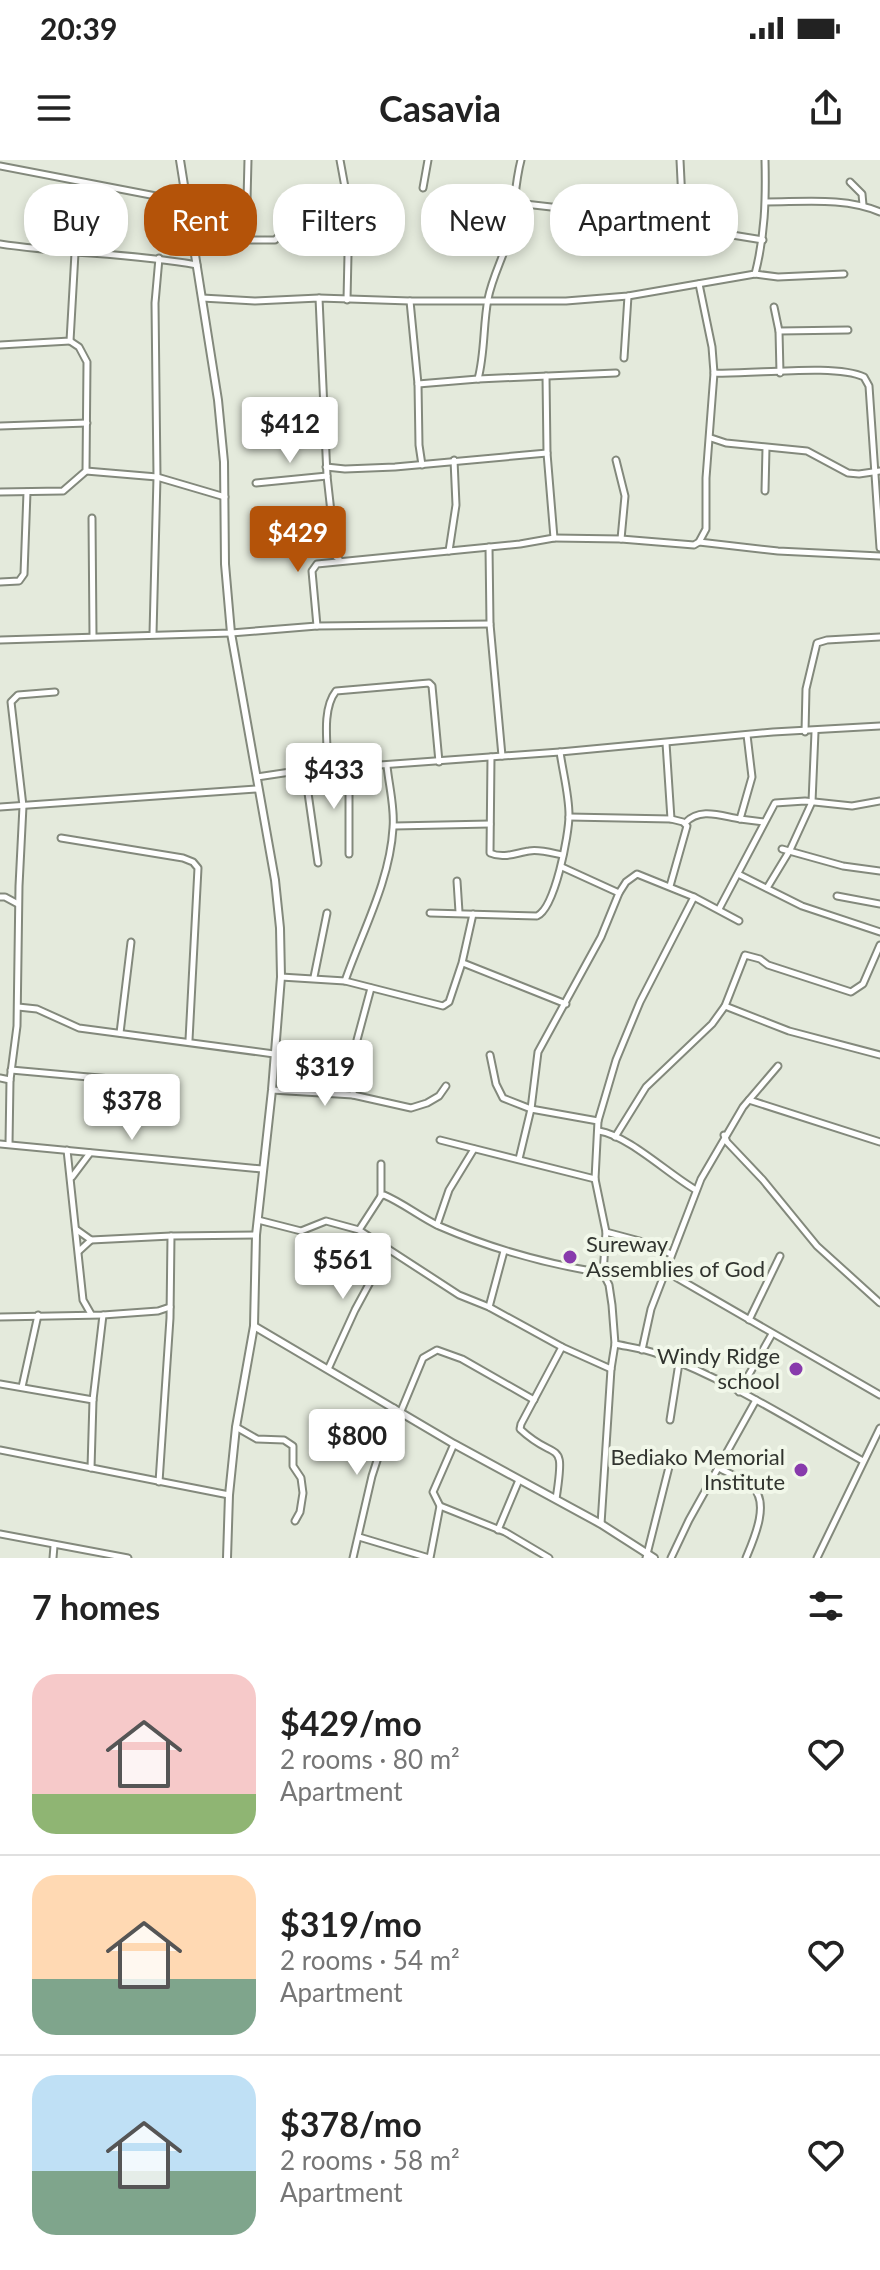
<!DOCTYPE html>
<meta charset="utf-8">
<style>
:root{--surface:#fff;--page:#f2f2f2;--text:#222;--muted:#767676;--line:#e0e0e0;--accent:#b45309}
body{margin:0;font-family:Lato,sans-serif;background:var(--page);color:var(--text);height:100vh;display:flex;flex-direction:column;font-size:30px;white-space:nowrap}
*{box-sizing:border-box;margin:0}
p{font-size:26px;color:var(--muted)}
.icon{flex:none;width:44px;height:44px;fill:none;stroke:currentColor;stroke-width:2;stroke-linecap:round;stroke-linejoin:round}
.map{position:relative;height:1398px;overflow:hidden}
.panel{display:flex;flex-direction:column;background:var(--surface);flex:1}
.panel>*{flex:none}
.banner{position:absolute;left:24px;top:24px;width:832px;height:72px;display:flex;gap:16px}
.price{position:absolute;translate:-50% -68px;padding:0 18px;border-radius:8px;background:#fff;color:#222;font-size:26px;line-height:52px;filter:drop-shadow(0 2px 4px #0008)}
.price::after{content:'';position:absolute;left:50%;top:48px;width:24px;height:18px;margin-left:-12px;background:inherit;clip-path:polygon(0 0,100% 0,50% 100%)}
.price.current{background:var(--accent);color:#fff}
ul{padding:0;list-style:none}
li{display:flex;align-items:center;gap:24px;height:200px;padding:0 32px}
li+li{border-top:2px solid var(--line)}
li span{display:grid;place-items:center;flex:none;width:224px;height:160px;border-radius:24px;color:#555}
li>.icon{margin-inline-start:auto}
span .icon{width:96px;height:96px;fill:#fffc;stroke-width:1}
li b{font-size:34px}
h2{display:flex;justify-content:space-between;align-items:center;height:96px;padding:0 32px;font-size:34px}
.pill{padding:0 28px;border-radius:32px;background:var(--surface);box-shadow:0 4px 12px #0003;font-size:28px;line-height:72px}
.pill.current{background:var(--accent);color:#fff}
.status{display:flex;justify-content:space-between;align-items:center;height:56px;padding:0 40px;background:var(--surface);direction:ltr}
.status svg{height:22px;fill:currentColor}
header{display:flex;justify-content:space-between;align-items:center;height:104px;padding:0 32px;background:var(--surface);font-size:36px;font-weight:700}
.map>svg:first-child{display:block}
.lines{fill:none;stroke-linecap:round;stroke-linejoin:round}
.minor-casing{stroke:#83897c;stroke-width:9}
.tertiary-casing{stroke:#83897c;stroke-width:10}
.minor{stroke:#fff;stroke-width:5}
.tertiary{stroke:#fff;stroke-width:6}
.poi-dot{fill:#883bac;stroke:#f1f7e9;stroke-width:3}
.labels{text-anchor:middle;stroke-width:8;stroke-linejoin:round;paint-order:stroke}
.poi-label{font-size:22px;fill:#31342f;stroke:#f1f7e9;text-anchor:end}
</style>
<div class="status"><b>20:39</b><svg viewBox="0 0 49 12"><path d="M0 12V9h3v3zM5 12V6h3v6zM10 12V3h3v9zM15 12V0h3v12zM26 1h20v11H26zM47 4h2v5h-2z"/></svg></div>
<header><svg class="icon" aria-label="menu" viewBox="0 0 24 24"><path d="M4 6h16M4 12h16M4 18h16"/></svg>Casavia<svg class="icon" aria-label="share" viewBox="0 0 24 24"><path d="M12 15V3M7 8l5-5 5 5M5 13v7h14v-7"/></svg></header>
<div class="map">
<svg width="880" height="1398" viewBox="0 0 880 1398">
<rect width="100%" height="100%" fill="#e4eadc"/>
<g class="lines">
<defs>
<g id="minor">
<path d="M340,0l9,49 -2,91"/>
<path d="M680,0l3,62"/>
<path d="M0,6l187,36"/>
<path d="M850,22l12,12 1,11"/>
<path d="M423,28l5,-28"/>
<path d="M766,42c38,0 79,-5 114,10"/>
<path d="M516,43l167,19 43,12 37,6"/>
<path d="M300,71l14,-2 35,2"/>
<path d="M246,80l2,-80"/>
<path d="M0,84c66,10 132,9 197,21"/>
<path d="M192,87l54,-7h29l5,-5"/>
<path d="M755,114c10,-39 11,-74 10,-114"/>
<path d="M202,138l53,3 64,-3 91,3h156l62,-5 127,-22 23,3 66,-3"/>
<path d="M319,138l8,178 9,81 3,2"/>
<path d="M410,141l8,83 1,61 3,20"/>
<path d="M774,147l5,24 1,42"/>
<path d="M779,171l69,-1"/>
<path d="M0,185l70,-4 5,-88"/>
<path d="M624,198l4,-62"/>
<path d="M714,213c37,2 121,-10 150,4l5,9 11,162"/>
<path d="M478,219c7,-26 5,-54 10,-80 4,-21 14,-39 20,-59 7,-27 6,-54 13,-80"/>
<path d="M418,224l60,-5 138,-6"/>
<path d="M0,266l87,-3"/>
<path d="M260,268l63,-8"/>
<path d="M711,278l15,5 81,8 41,22 11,1 21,-3"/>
<path d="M616,300l9,36 -4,43"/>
<path d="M326,307l19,2 50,-2 152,-14"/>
<path d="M86,311l71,6 68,20"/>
<path d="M256,323l71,-7"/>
<path d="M765,331l1,-43"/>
<path d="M0,332l63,-1 23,-20 1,-109 -8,-15 -9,-6"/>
<path d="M92,358l1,117"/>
<path d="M554,378l67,1 73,6 5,-3 7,-13v-51l8,-105 -2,-26 -13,-63"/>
<path d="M699,382l79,9 102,5"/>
<path d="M489,387l1,77 12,132"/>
<path d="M449,391l7,-46 -2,-45"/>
<path d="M0,422l19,-1 5,-7 3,-82"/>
<path d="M317,466l-5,-55 5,-7 203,-20 34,-6 -7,-85 -1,-77"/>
<path d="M153,474l4,-157 -2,-174 4,-45"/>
<path d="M0,480l231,-7 86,-7 173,-2"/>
<path d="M805,572l1,-43 11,-46 10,-3 53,-3"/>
<path d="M747,575l5,42 -12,42 24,3"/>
<path d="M666,583l5,76"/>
<path d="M491,597l-1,96c13,6 26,0 39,-2 10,-2 23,2 33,4"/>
<path d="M328,609c0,-23 -7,-59 8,-78l93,-8 3,3 7,76"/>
<path d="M305,612l13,91"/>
<path d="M257,617l40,-6 263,-19 213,-20 107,-6"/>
<path d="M0,647l257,-18"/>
<path d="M569,657l102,2 12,3 4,4 -17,60"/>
<path d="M685,663c15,-16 36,-7 55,-4"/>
<path d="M394,666l96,-2"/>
<path d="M61,678l122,20 10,4 5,6 -9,172"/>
<path d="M782,689l61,17 37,5"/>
<path d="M349,694v-85"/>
<path d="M562,707l57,26"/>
<path d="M738,714l64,32 78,26"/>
<path d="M457,721l2,31"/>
<path d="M767,728l23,-38 22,-48 3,-70"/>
<path d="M837,736l43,8"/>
<path d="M0,737h5l13,7"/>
<path d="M719,749l56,-106 30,-2 47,5 28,-5"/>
<path d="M430,753l107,3c18,-8 32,-81 32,-101 0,-20 -6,-42 -9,-63"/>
<path d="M463,803l103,41"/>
<path d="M281,817l64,4 98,25 6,-4 13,-39 11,-49"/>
<path d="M314,817l13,-64"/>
<path d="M345,821c17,-49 45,-100 48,-153 2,-20 -4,-42 -6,-62"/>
<path d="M725,846l64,25 91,24"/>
<path d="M18,847l19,2 42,19 195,26"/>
<path d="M120,873l11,-91"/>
<path d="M490,895l6,29 7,14 28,11 67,12"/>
<path d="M11,910l122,11"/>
<path d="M0,918l10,2"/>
<path d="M272,930l81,5 58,13 16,-5 12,-7 7,-10"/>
<path d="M353,935l4,-55 14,-52"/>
<path d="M749,940l131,42"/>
<path d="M599,971c30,5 69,43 97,59"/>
<path d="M724,975l3,7 36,38 54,66 63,57"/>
<path d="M615,977l31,-50 66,-63 13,-18 20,-51 15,4 8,6 83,27 12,-8 17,-39"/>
<path d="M440,980l155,39"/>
<path d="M0,984l262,25"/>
<path d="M9,984l1,-64 7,-54 2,-140 4,-80 -12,-104 7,-7 37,-3"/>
<path d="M67,990l16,150 8,14"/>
<path d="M519,999l12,-50 7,-57 63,-115 18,-44 7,-11 11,-8 57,23 45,24"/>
<path d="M72,1017l18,-24"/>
<path d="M381,1036v-32"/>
<path d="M258,1060l43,11 25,-10 33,9 100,65 30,12 73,40 49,22"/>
<path d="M437,1065l12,-35 25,-41"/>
<path d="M77,1070l14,10 80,-4"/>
<path d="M359,1070l22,-34 3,-1c19,8 36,22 55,31 53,23 107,38 164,47"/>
<path d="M606,1072l41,11 24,11"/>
<path d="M79,1091l12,-11"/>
<path d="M667,1112l213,123"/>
<path d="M489,1147l15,-56"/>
<path d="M0,1157l103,-2 55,-4 12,-4"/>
<path d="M749,1160l31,-64"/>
<path d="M615,1184c14,3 30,5 43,10 71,26 139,70 205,107"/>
<path d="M642,1190l9,-41 50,-130 42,-72 35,-41"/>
<path d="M329,1207l26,-57 33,-61"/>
<path d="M0,1224l93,16"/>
<path d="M22,1227l16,-72"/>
<path d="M739,1232l33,-58"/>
<path d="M401,1251l22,-53 14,-8 25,9 72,41"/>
<path d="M670,1260l9,-57"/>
<path d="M236,1267l21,12 27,1 9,6v20l8,12 2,15 -3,19 -5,9"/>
<path d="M0,1290l229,45"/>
<path d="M91,1308l2,-68 10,-85"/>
<path d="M719,1308c11,6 24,11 33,19 19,15 1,54 -6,71"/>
<path d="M159,1322l11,-164 1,-82 85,-1"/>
<path d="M556,1339c10,-64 1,-35 -36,-70l1,-5 41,-77"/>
<path d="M440,1346l65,26 44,26"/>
<path d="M601,1364l10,-155 4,-25 -3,-39 -3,-20 -6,-12 3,-41 -11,-53 3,-58 18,-61 24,-58 54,-105"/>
<path d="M498,1370l21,-50"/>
<path d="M0,1374l128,24"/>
<path d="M359,1377l70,21"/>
<path d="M53,1398l1,-12"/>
<path d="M353,1398l19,-82 22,-68"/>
<path d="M430,1398l10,-52 -7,-14 21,-48"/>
<path d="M646,1398l23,-91"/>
<path d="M671,1398l18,-38 67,-120"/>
<path d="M817,1398l63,-130"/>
</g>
<g id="tertiary">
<path d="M180,0l38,240 6,62 1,102 6,69 44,247 5,48 1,49 -9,113 -16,145 -2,91 200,118 147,80 53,34"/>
<path d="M227,1398l2,-63 7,-68 18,-101"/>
</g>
</defs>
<use href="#minor" class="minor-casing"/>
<use href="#tertiary" class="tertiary-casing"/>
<use href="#minor" class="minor"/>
<use href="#tertiary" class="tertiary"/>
</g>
<g class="poi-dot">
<circle cx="570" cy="1097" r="8"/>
<circle cx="796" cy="1209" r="8"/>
<circle cx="801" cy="1310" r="8"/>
</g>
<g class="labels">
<g class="poi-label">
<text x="586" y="1092" text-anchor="start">Sureway<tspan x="586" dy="25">Assemblies of God</tspan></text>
<text x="780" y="1204">Windy Ridge<tspan x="780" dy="25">school</tspan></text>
<text x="785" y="1305">Bediako Memorial<tspan x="785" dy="25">Institute</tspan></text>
</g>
</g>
</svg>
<b class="price" style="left:290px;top:305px">$412</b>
<b class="price current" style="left:298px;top:414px">$429</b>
<b class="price" style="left:334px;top:651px">$433</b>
<b class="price" style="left:325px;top:948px">$319</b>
<b class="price" style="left:132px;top:982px">$378</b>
<b class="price" style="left:343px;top:1141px">$561</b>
<b class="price" style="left:357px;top:1317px">$800</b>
<div class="banner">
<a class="pill">Buy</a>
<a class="pill current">Rent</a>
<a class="pill">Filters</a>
<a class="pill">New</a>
<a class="pill">Apartment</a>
</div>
</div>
<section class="panel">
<h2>7 homes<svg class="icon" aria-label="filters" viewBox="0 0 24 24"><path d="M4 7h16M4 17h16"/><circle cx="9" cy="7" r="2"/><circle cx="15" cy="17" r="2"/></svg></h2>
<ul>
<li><span style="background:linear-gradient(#f6c9c9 75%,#8fb573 0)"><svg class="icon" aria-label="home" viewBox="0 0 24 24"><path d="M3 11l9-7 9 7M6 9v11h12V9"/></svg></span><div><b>$429/mo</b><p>2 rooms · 80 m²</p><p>Apartment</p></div><svg class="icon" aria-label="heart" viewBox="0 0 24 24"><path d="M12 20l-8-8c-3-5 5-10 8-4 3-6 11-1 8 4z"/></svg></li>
<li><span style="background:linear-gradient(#ffd9b3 65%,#7fa58c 0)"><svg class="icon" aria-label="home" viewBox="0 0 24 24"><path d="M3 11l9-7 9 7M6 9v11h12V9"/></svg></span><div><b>$319/mo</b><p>2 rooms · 54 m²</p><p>Apartment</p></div><svg class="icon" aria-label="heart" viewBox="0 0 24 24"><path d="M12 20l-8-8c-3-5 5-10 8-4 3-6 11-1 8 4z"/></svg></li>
<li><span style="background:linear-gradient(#bfe0f5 60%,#7fa58c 0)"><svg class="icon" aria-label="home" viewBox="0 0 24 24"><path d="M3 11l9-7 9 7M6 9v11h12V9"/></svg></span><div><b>$378/mo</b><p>2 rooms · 58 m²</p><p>Apartment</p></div><svg class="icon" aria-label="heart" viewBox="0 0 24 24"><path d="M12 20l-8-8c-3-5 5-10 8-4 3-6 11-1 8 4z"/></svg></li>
</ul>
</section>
